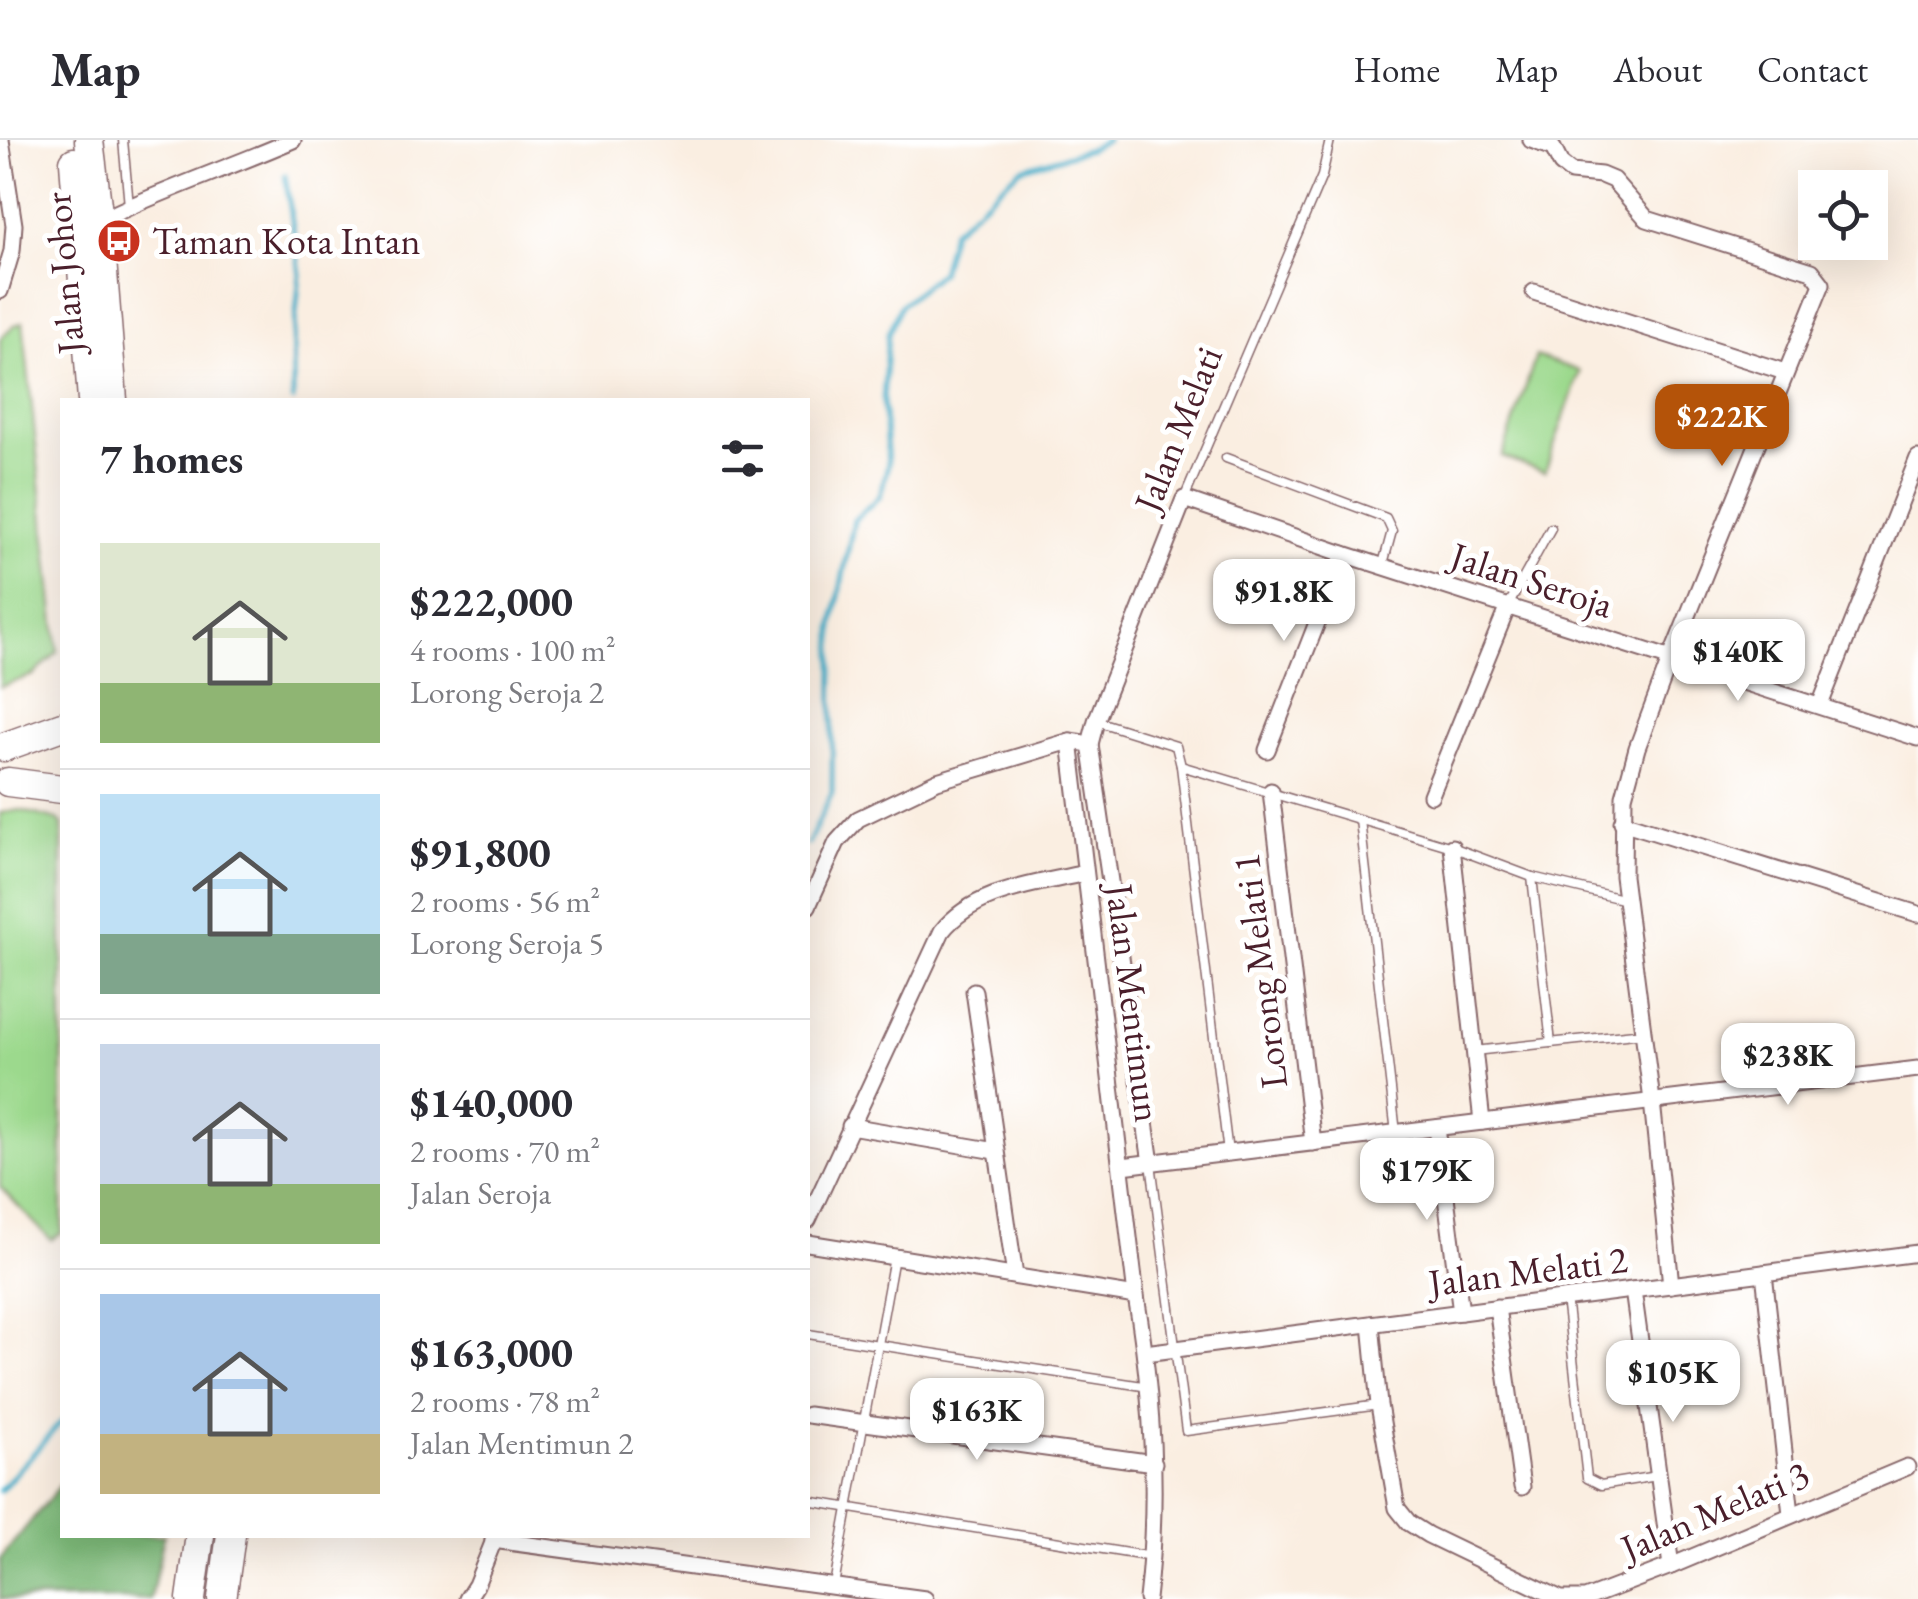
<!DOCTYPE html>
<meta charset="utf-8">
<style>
:root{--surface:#fff;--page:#f7f7f7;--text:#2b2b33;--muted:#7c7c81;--line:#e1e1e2;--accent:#b45309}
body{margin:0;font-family:"EB Garamond",serif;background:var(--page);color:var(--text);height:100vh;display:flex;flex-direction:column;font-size:38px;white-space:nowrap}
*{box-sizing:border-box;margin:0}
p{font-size:32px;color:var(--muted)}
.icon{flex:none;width:55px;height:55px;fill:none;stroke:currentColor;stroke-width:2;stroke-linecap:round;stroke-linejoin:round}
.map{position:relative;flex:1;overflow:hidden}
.drawer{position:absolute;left:60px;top:258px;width:750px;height:1140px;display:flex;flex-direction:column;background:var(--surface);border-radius:0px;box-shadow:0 10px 40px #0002}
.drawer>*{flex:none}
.fabs{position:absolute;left:1798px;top:30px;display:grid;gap:20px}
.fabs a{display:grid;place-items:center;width:90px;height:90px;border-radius:0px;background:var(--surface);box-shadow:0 10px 40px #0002;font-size:50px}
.price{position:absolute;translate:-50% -85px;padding:0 22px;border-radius:20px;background:#fff;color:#222;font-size:32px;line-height:65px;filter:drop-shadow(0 2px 5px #0008)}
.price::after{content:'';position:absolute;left:50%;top:60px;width:30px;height:22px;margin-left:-15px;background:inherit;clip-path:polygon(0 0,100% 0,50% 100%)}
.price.current{background:var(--accent);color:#fff}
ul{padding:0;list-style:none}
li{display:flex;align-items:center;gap:30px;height:250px;padding:0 40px}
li+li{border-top:2px solid var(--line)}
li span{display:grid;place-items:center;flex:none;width:280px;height:200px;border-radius:0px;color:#555}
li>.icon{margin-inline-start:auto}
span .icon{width:120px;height:120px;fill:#fffc;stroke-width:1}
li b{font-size:42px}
h2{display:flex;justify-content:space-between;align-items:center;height:120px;padding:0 40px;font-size:42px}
header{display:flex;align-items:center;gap:60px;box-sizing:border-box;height:140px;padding:0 50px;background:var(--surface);border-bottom:2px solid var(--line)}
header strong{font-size:48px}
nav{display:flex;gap:55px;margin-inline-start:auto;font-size:35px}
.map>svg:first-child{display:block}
.green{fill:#9cd98d;stroke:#737c5c;stroke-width:2.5}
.forest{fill:#7db978;stroke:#646c52;stroke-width:2.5}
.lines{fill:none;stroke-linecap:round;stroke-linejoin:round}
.stream{stroke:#4bb0ca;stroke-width:5}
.lane-casing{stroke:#88676b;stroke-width:11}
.street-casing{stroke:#88676b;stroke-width:19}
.highway-casing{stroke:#88676b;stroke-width:31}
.lane{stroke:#fff;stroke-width:8}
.street{stroke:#fff;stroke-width:15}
.highway{stroke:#fff;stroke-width:28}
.labels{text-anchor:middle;stroke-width:10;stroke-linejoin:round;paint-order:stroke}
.poi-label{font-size:38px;fill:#4a1f2b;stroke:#fff;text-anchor:start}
.street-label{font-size:38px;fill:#4a1f2b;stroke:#fff}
</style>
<header>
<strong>Map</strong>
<nav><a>Home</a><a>Map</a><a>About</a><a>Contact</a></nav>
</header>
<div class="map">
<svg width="1918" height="1459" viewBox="0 0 1918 1459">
<rect width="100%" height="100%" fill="#fff"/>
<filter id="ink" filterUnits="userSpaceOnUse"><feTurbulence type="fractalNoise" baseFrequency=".01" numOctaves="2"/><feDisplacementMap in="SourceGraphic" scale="20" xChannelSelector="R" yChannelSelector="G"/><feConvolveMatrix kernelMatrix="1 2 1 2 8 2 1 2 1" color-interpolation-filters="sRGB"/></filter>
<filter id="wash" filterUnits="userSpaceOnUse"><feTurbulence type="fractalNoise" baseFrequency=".0048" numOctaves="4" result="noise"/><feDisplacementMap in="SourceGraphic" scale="40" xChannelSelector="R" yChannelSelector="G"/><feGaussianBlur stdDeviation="2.25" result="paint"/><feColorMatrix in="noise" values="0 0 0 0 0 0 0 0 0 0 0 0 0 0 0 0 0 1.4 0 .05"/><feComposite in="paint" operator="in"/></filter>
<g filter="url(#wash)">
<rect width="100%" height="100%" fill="#faeee1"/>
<g class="green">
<path d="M23,182l35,330 -24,23 -34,12v-348l13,-13z"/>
<path d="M1536,216l44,15 -35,101 -43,-15z"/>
<path d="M20,670l38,10 4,4v409l-11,7 -51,-53v-374z"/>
</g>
<path class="forest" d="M62,1343v52h102l-13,64h-151v-40z"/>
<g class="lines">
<g class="stream">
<path d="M285,35l15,99 -7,68v58"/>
<path d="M808,704l24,-51 1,-167 21,-106 26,-24 8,-32 -5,-64 5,-66 13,-29 40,-33 11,-41 69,-62 68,-20 18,-9"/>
<path d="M0,1351l62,-70"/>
</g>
</g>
</g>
<g filter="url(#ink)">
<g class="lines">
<defs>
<g id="lane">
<path d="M123,0l6,66"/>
<path d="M1226,318l160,60 6,13 -9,33"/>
<path d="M1184,359l138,-323 8,-36"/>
<path d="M1508,466l43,-78"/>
<path d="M1096,581l80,25 5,20 271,81 80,30 94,23"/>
<path d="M1181,626l47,387"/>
<path d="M1360,680l36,313"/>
<path d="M1532,737l19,166"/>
<path d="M1474,911l170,-18"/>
<path d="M1151,1023l35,268 193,-26"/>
<path d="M1566,1158l21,180 14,7 56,-9"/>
<path d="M808,1194l341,53"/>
<path d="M808,1361l344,56"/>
<path d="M834,1445l60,-328"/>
</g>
<g id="street">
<path d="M1531,0l22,8 8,16 10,8 30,3 12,5 34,39 165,52 10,13 -152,376 -33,88 -13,48 -1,80 29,225 19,184"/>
<path d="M99,81c63,-31 130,-53 194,-81"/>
<path d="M0,151l12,-40 2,-26 -13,-85"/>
<path d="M1534,152l251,80"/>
<path d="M1820,565l98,-247"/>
<path d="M1070,601l66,555c17,101 23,201 11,303"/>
<path d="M1090,604l61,419"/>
<path d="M1267,610l77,-196"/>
<path d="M1271,651l42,352"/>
<path d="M1431,655l77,-189"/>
<path d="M1622,682l296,92"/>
<path d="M1452,707l30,275"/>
<path d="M808,766l29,-64 21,-23 79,-38 133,-40 20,3 6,-23 88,-222 160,55 574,184"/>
<path d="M974,851l41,285"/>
<path d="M850,986l146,25"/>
<path d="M1437,988l24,184"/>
<path d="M1122,1026l796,-97"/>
<path d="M808,1080l134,-289c34,-42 93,-46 143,-58"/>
<path d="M808,1103l328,53"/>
<path d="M1764,1133l27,241"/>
<path d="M1633,1150l38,276"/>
<path d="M1497,1167l25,180"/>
<path d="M1371,1184l8,81 18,103 12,15 19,12 133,64h24l86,-33 236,-99"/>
<path d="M1145,1213l773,-100"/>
<path d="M808,1275l346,48"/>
<path d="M493,1400l432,59"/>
<path d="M467,1459l9,-14 20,-50"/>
</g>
<g id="highway">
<path d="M89,0l10,81 14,179"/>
<path d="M74,22l18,238"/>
<path d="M4,607l58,-21"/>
<path d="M8,642l54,7"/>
<path d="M191,1459l9,-64"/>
<path d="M222,1459l9,-64"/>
</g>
</defs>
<use href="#lane" class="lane-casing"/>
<use href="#street" class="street-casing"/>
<use href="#highway" class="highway-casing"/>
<use href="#lane" class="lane"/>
<use href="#street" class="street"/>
<use href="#highway" class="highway"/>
</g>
</g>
<defs>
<symbol id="bus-disc" viewBox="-11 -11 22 22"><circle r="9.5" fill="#c8321e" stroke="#fff"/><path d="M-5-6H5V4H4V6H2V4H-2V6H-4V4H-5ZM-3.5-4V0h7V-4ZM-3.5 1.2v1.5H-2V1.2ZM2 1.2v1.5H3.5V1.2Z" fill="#fff"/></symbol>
</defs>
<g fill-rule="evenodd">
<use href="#bus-disc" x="94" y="76" width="50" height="50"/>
</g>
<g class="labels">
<g class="poi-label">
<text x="152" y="114">Taman Kota Intan</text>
</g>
<g class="street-label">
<text transform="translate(64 133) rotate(-95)" y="13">Jalan Johor</text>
<text transform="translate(1178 289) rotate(-68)" y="13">Jalan Melati</text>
<text transform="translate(1532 440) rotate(18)" y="13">Jalan Seroja</text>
<text transform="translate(1260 831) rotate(-97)" y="13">Lorong Melati 1</text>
<text transform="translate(1134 863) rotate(83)" y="13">Jalan Mentimun</text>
<text transform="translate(1528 1131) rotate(-7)" y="13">Jalan Melati 2</text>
<text transform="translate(1715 1371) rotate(-23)" y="13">Jalan Melati 3</text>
</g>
</g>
</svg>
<div class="fabs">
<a><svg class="icon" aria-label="locate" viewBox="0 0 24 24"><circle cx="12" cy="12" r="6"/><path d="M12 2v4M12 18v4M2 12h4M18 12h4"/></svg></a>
</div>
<b class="price current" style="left:1722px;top:329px">$222K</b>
<b class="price" style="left:1284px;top:504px">$91.8K</b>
<b class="price" style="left:1738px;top:564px">$140K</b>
<b class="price" style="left:1788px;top:968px">$238K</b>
<b class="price" style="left:1427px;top:1083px">$179K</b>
<b class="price" style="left:1673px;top:1285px">$105K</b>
<b class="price" style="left:977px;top:1323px">$163K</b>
<section class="drawer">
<h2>7 homes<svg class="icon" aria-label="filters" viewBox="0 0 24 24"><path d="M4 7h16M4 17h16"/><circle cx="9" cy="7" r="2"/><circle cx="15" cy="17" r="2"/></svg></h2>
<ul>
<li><span style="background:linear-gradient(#dfe7d0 70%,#8fb573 0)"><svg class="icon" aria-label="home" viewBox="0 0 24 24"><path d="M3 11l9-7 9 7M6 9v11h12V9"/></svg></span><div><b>$222,000</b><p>4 rooms · 100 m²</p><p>Lorong Seroja 2</p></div></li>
<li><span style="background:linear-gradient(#bfe0f5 70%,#7fa58c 0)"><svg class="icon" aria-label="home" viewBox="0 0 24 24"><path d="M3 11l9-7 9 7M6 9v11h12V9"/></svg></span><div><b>$91,800</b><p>2 rooms · 56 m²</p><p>Lorong Seroja 5</p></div></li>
<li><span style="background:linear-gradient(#c9d6e8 70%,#8fb573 0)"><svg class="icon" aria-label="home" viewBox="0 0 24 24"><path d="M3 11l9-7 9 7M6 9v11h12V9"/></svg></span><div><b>$140,000</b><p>2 rooms · 70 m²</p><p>Jalan Seroja</p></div></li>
<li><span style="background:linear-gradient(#a9c7e8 70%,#c2b280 0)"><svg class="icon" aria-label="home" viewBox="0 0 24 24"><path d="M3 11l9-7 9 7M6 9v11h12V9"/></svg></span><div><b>$163,000</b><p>2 rooms · 78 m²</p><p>Jalan Mentimun 2</p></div></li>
</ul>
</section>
</div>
